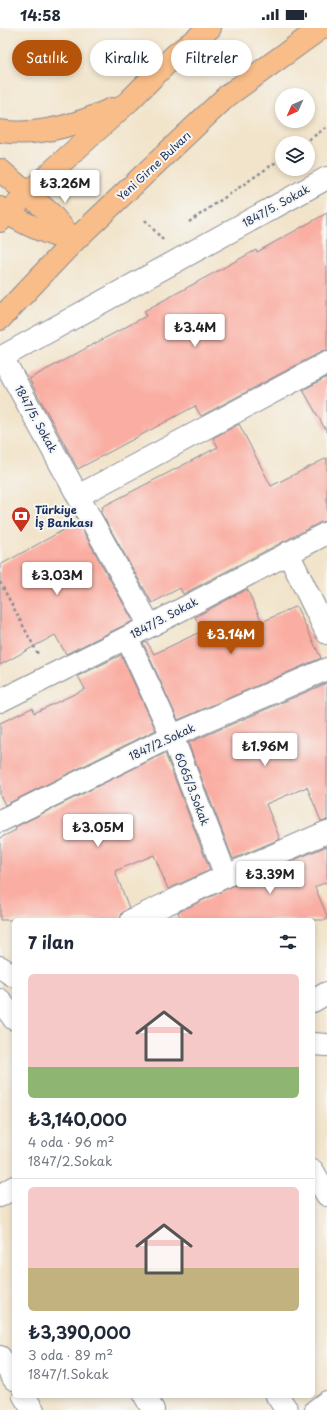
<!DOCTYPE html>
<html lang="tr">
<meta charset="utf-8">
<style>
:root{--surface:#fff;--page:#f6f6f7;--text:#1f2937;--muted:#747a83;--line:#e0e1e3;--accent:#b45309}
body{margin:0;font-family:"Playpen Sans",sans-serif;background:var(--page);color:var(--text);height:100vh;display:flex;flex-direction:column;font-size:15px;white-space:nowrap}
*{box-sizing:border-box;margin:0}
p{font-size:13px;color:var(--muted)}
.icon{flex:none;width:22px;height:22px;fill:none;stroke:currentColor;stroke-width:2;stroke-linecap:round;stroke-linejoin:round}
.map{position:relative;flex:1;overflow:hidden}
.details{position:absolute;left:12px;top:890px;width:303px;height:480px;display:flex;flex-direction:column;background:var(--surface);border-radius:6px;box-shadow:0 2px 6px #0003}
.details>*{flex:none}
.hud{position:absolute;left:12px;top:12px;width:303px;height:36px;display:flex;gap:8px}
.needle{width:26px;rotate:225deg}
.buttons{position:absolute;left:275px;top:60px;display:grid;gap:8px}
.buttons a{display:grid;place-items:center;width:40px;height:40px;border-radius:50%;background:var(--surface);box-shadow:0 2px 6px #0003;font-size:20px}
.price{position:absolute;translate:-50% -34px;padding:0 9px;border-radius:4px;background:#fff;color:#222;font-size:13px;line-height:26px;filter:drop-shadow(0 1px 2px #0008)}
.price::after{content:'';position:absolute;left:50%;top:24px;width:12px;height:9px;margin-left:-6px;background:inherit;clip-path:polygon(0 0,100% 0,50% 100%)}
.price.on{background:var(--accent);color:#fff}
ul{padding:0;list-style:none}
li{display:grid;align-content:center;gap:8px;height:212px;padding:0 16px}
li+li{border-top:1px solid var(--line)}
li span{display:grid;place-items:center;height:124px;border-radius:6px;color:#555}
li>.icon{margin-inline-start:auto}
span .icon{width:72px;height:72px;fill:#fffc;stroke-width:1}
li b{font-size:17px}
h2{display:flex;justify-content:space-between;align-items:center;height:48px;padding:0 16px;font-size:17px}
.pill{padding:0 14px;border-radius:18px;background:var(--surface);box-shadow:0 2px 6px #0003;font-size:14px;line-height:36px}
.pill.on{background:var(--accent);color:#fff}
.status{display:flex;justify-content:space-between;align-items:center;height:28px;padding:0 20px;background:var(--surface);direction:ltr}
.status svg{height:11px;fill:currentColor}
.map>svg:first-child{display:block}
.building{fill:#faada2}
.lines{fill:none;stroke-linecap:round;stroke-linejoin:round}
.minor-casing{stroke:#868a94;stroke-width:24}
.major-casing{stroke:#868a94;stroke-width:24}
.path{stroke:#868a94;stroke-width:2.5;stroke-dasharray:3 3;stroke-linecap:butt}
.minor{stroke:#fff;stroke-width:22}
.major{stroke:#f8bd88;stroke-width:22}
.labels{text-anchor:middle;stroke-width:4;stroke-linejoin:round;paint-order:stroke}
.street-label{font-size:11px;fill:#1b2f5e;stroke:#f6f6f2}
.poi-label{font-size:11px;font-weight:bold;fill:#1b2f5e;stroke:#f6f6f2;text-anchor:start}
</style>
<div class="status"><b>14:58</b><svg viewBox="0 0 49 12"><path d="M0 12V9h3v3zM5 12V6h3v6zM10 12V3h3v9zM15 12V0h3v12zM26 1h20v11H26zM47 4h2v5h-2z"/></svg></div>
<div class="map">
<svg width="327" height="1382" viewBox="0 0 327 1382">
<rect width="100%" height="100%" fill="#f6f6f2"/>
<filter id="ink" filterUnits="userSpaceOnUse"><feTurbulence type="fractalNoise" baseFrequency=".025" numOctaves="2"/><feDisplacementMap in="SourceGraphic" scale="8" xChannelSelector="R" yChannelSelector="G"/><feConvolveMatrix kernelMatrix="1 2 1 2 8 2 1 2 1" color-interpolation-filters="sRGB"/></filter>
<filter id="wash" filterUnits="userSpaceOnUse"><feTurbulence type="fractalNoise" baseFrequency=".012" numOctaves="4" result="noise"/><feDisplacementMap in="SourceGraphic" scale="16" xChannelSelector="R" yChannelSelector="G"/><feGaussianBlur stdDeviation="0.9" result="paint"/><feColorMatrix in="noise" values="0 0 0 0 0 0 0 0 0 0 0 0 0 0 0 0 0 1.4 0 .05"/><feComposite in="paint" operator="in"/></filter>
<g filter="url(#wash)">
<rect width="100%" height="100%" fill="#f2e4cb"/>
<g id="blocks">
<g class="building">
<path d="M327,185v138l-6,1 -120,64 -6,-10 -117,63 -49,-90 117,-63 -2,-5 112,-61 1,2z"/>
<path d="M327,349v55l-24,-42z"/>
<path d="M239,396l32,62 56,-28v63l-6,1 -138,72 -3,-6 -28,15 -52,-92 3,-2 -1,-2 116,-60 -5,-9z"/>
<path d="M78,494l55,99 -67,33 -11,-19 -55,30v-100z"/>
<path d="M247,561l15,33 34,-16 25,52 -143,62 -35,-77 4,-1 7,12 48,-23 -7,-14z"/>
<path d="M121,627l35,75 -151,75 -5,-10v-72l32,-15 2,5 51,-24 -7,-13z"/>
<path d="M327,655v137l-6,1 -14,-34 -41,17 14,35 -47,20 -45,-116z"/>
<path d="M165,725l45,117 -42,19 -14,-34 -39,16 14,37 -7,5 -2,7h-120v-82l16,-8 -1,-3z"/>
<path d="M327,818v36l-12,5 12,29v4h-146l-3,-8 53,-25z"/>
</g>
</g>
</g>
<g filter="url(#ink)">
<use href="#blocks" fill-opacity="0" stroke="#868a94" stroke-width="1"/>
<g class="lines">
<defs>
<g id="minor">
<path d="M327,150l-325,179 76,139 249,-133"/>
<path d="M78,468l72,130"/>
<path d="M288,525l39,80"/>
<path d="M127,610l45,98 54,140"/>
<path d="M0,673l150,-75 177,-93"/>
<path d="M0,793l172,-85 155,-67"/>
<path d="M132,892l94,-44 101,-44"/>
<path d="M0,939l14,9"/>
<path d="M0,972l14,19"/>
<path d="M313,973l14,-8"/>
<path d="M313,1016l14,1"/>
<path d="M313,1143l14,24"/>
<path d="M0,1168l14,-9"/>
<path d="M0,1329l14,22"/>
<path d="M24,1368l9,14"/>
<path d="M145,1368l8,14"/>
<path d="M277,1368l10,14"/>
<path d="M316,1382l11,-8"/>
</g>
<g id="major">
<path d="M0,103c38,6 77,-6 112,-22"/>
<path d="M0,142l50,43 24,28"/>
<path d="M0,180c21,15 48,26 73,33"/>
<path d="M0,193l28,-28 101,-92 46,-46 35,-27"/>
<path d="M0,291l74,-78 153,-145 94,-68"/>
</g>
</defs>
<use href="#minor" class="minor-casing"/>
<use href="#major" class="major-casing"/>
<g class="path">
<path d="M304,115l23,-16"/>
<path d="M145,192l18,20"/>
<path d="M189,194l93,-64"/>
<path d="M0,554l38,72"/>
</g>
<use href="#minor" class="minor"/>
<use href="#major" class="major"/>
</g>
</g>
<defs>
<symbol id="bank-pin" viewBox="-11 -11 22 30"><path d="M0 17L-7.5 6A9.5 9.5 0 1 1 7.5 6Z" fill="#c8321e" stroke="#f6f6f2"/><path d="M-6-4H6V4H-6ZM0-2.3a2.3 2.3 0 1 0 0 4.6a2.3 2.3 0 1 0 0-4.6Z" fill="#fff"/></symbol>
</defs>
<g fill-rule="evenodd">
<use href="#bank-pin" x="10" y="477" width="22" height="30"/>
</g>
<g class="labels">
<g class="street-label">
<text transform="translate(154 138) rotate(-43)" y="4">Yeni Girne Bulvarı</text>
<text transform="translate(276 178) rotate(-29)" y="4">1847/5. Sokak</text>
<text transform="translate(36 391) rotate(61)" y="4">1847/5. Sokak</text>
<text transform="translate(164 590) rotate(-28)" y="4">1847/3. Sokak</text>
<text transform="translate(162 714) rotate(-25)" y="4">1847/2.Sokak</text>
<text transform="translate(192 761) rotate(69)" y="4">6065/3.Sokak</text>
</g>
<g class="poi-label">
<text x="35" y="486">Türkiye<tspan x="35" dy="13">İş Bankası</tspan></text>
</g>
</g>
</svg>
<div class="buttons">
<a><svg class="needle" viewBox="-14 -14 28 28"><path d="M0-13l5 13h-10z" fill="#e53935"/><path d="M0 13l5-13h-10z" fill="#747a83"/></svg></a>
<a><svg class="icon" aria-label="layers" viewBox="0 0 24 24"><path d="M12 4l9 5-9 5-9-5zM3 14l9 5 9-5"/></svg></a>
</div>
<b class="price" style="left:65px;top:176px">₺3.26M</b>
<b class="price" style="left:195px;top:320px">₺3.4M</b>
<b class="price" style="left:57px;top:568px">₺3.03M</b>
<b class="price on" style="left:231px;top:627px">₺3.14M</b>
<b class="price" style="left:265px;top:739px">₺1.96M</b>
<b class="price" style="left:98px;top:820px">₺3.05M</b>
<b class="price" style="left:270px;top:867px">₺3.39M</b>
<div class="hud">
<a class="pill on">Satılık</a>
<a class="pill">Kiralık</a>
<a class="pill">Filtreler</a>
</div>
<section class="details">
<h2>7 ilan<svg class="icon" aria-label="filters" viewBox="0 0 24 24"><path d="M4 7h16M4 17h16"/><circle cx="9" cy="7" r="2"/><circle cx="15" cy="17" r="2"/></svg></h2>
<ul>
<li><span style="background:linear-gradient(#f6c9c9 75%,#8fb573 0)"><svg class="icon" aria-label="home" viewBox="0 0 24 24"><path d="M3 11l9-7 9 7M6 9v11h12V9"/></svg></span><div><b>₺3,140,000</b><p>4 oda · 96 m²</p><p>1847/2.Sokak</p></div></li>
<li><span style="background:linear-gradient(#f6c9c9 65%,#c2b280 0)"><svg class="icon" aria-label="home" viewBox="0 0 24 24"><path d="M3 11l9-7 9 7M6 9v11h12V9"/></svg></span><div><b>₺3,390,000</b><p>3 oda · 89 m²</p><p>1847/1.Sokak</p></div></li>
</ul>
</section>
</div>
